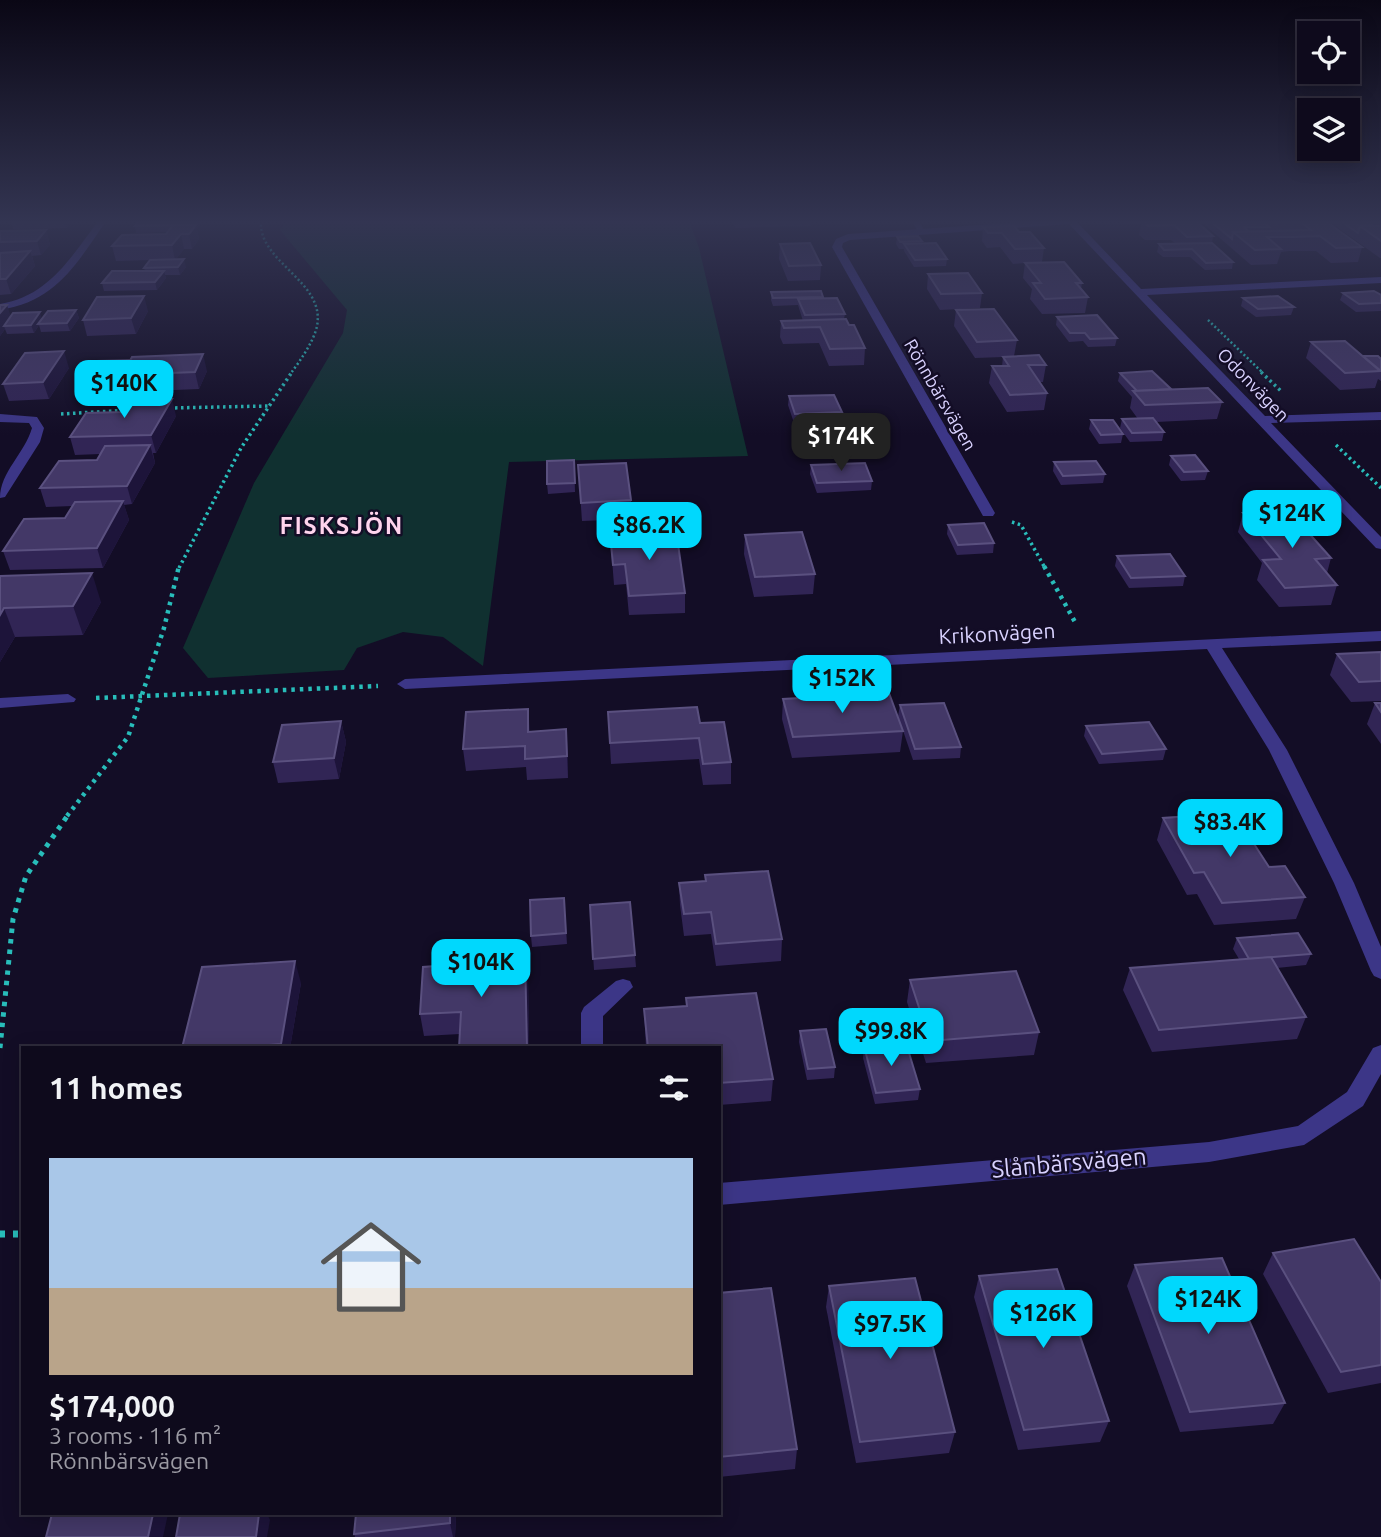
<!DOCTYPE html>
<meta charset="utf-8">
<style>
:root{--surface:#0e0a1c;--page:#1c1829;--text:#f1f3f6;--muted:#9b9aa3;--line:#2e2b3b;--accent:#00d8fd}
body{margin:0;font-family:Ubuntu,sans-serif;background:var(--page);color:var(--text);height:100vh;display:flex;flex-direction:column;font-size:26px;white-space:nowrap}
*{box-sizing:border-box;margin:0}
p{font-size:23px;color:var(--muted)}
.icon{flex:none;width:38px;height:38px;fill:none;stroke:currentColor;stroke-width:2;stroke-linecap:round;stroke-linejoin:round}
.map{position:relative;flex:1;overflow:hidden}
.sheet{position:absolute;left:21px;top:1046px;width:700px;height:469px;display:flex;flex-direction:column;background:var(--surface);border-radius:0px;box-shadow:0 4px 18px #0003,0 0 0 2px var(--line)}
.sheet>*{flex:none}
.buttons{position:absolute;left:1297px;top:21px;display:grid;gap:14px}
.buttons a{display:grid;place-items:center;width:63px;height:63px;border-radius:0px;background:var(--surface);box-shadow:0 4px 18px #0003,0 0 0 2px var(--line);font-size:35px}
.price{position:absolute;translate:-50% -60px;padding:0 16px;border-radius:14px;background:var(--accent);color:#111;font-size:23px;line-height:46px;filter:drop-shadow(0 2px 4px #0008)}
.price::after{content:'';position:absolute;left:50%;top:42px;width:21px;height:16px;margin-left:-10px;background:inherit;clip-path:polygon(0 0,100% 0,50% 100%)}
.price.active{background:#222;color:#fff}
ul{padding:0;list-style:none}
li{display:grid;align-content:center;gap:14px;height:371px;padding:0 28px}
li+li{border-top:2px solid var(--line)}
li span{display:grid;place-items:center;height:217px;border-radius:0px;color:#555}
li>.icon{margin-inline-start:auto}
span .icon{width:126px;height:126px;fill:#fffc;stroke-width:1}
li b{font-size:30px}
h2{display:flex;justify-content:space-between;align-items:center;height:84px;padding:0 28px;font-size:30px}
.map>svg:first-child{display:block}
.green{fill:#103030}
.lines{fill:none;stroke-linecap:round;stroke-linejoin:round}
.path-far4{stroke:#28bdba;stroke-width:2.5;stroke-dasharray:2 2.5;stroke-linecap:butt}
.path-far3{stroke:#28bdba;stroke-width:3.5;stroke-dasharray:2.5 3.5;stroke-linecap:butt}
.path-far2{stroke:#28bdba;stroke-width:4.5;stroke-dasharray:3.5 5;stroke-linecap:butt}
.path-far1{stroke:#28bdba;stroke-width:5;stroke-dasharray:4.5 6;stroke-linecap:butt}
.path{stroke:#28bdba;stroke-width:7;stroke-dasharray:5 8;stroke-linecap:butt}
.service{fill:#3c3687;fill-rule:evenodd}
.minor{fill:#3c3687;fill-rule:evenodd}
.wall{fill:#312555}
.shaded-wall{fill:#1d143a}
.building{fill:#433867;stroke:#5a507f;stroke-width:2}
.labels{text-anchor:middle;stroke-width:5;stroke-linejoin:round;paint-order:stroke}
.far-street-label{font-size:18px;fill:#d9d2ff;stroke:#130d26}
.street-label{font-size:21px;fill:#d9d2ff;stroke:#130d26}
.far-district-label{font-size:23px;font-weight:bold;letter-spacing:2px;fill:#ffd4ed;stroke:#130d26}
.near-street-label{font-size:24px;fill:#d9d2ff;stroke:#130d26}
</style>
<div class="map">
<svg width="1381" height="1537" viewBox="0 0 1381 1537">
<rect width="100%" height="100%" fill="#130d26"/>
<path class="green" d="M287,220h402l10,28 49,208 -239,6 -26,204 -40,-29 -40,-5 -46,16 -13,22 -136,8 -25,-30 71,-165 89,-150 4,-23 -67,-80z"/>
<g class="lines">
<g class="path-far4">
<path d="M261,220c-4,42 65,61 56,106 -3,15 -17,35 -26,47"/>
<path d="M1208,320l55,53"/>
</g>
<g class="path-far3">
<path d="M1261,372l21,20"/>
<path d="M169,408l99,-2"/>
<path d="M61,414l68,-4"/>
<path d="M1336,445l45,43"/>
<path d="M1012,522l9,3 24,43"/>
<path d="M179,568l62,-120 51,-76"/>
</g>
<g class="path-far2">
<path d="M1044,566l31,56"/>
<path d="M96,698l282,-12"/>
<path d="M67,816l61,-79 36,-109 15,-62"/>
</g>
<path class="path-far1" d="M0,1048l13,-129 13,-43 42,-61"/>
<path class="path" d="M0,1234h23"/>
<g class="service">
<path d="M911,220h8l6,13h-6z"/>
<path d="M623,979l7,2 3,6 -30,29v32h-22v-35l3,-6 32,-26z"/>
</g>
<g class="minor">
<path d="M99,220h8c-31,44 -50,81 -107,90v-6c49,-8 71,-47 99,-84z"/>
<path d="M1051,220h24l66,69 240,-12v6l-234,12 118,121 116,-4v8l-110,3 110,114v12l-5,-1 -307,-324 -219,16 -7,3 -1,4 153,266 -2,3h-10l-151,-269 4,-8 12,-5z"/>
<path d="M0,414l37,3 7,11 -4,14 -35,55 -5,1c0,-26 25,-45 32,-70l-3,-5 -29,-1z"/>
<path d="M1381,631v10l-159,7 65,102 67,133 27,64v32l-7,-3 -3,-5 -37,-88 -65,-133 -62,-101 -802,40 -8,-5 8,-5z"/>
<path d="M68,694l8,5 -2,3 -74,6v-10z"/>
<path d="M1381,1045v29l-18,32 -59,39 -95,17 -490,43v-22l490,-41 89,-16 49,-34 26,-44z"/>
</g>
</g>
<g class="wall">
<path d="M11,220h63l-7,8 -54,1z"/>
<path d="M140,220h71l-10,1v2l-4,6 2,10 -7,10h-8l-8,10 10,8 -6,8h-15l1,3 -9,12 -53,1 -2,-8 43,-12 -1,-3 6,-8 -34,1 -4,-15 54,-12 1,-2 -31,1 -1,-7z"/>
<path d="M733,220h78v6l-76,2z"/>
<path d="M1124,220h71l18,16 -1,7 21,19 -1,7 -27,1 -15,-13h-27l-6,-5 2,-8h17l-5,-4h-26l-6,-5 2,-11h-13z"/>
<path d="M1199,220h35l3,2 25,-1 1,-1h61l38,27 -4,15 -27,1 -15,-12h-27l-8,1 -4,12 -26,1z"/>
<path d="M1327,220h54v38h-1z"/>
<path d="M983,227l36,5 25,16 -2,14 40,21 -1,6 7,8 -3,16 -43,1 -12,-15 2,-10 -9,-11 2,-15 -12,1 -13,-17 -13,1 -5,-7z"/>
<path d="M46,230l4,15 -9,10 -9,1 3,10 -24,28 -11,1v-64z"/>
<path d="M897,237l25,4v2l25,16 -1,7 -32,1 -10,-16v-2h-5l-3,-5z"/>
<path d="M780,244l41,21 -1,15 -32,1 -9,-22z"/>
<path d="M928,274l54,19 -2,15 -40,2 -13,-21z"/>
<path d="M771,292l52,5v1l22,16 -1,5 21,29 -1,17 -35,1 -10,-23 -36,1 -3,-7 1,-16h22l-5,-16 -25,1 -2,-6z"/>
<path d="M1343,293l38,2v16l-25,1 -16,-12z"/>
<path d="M1243,298l51,9 -3,8 -35,2 -15,-11z"/>
<path d="M0,305l11,12 31,2 34,-9 3,8 -9,13 -29,1 -2,-7 -5,8 -27,1 -2,-5 -5,7z"/>
<path d="M956,310l61,30 -3,16 32,9 -3,17h-4l8,11 -3,17 -37,2 -18,-29 3,-17h10l1,-9 -28,1 -21,-32z"/>
<path d="M148,311l-12,23 -49,2 -4,-16z"/>
<path d="M1057,317l60,21 -2,8 -27,1 -5,-6 -14,1 -13,-17z"/>
<path d="M1311,342l52,15 18,2v22l-3,-2 -3,9 -35,2 -34,-32z"/>
<path d="M129,361l78,10 -8,18 -73,3 -2,-10 -2,4 -32,1 -3,-9z"/>
<path d="M69,368l-20,31 -40,2 -6,-17z"/>
<path d="M1120,373l51,16 51,13 -5,17 -61,3 8,10 -2,9 -32,1 -10,-14 2,-9h16l-8,-11 2,-11 -14,-16z"/>
<path d="M789,396l53,16 -1,9 -47,2 -6,-18z"/>
<path d="M176,416l-20,37h-3l2,10 -23,41 -8,1 5,15 -26,48 -93,2 -7,-19 62,-33 8,-12 -27,1 -6,-19 57,-28 3,-6 -25,1 -5,-18z"/>
<path d="M1091,420l32,14 -2,9 -22,1 -10,-15z"/>
<path d="M1171,456l37,15 -3,9 -24,1 -12,-16z"/>
<path d="M574,460l1,32 -27,2 -1,-10z"/>
<path d="M1054,462l51,12 -2,9 -42,2 -8,-14z"/>
<path d="M578,465l53,35v19l-49,2z"/>
<path d="M811,465l61,16 -1,9 -54,3 -7,-19z"/>
<path d="M1243,513l88,45 -4,15 10,12 -6,20 -52,2 -22,-27 5,-17 -24,-31z"/>
<path d="M948,525l46,18 -1,10 -36,2 -10,-21z"/>
<path d="M610,533l75,60v20l-56,2 -3,-31 -12,1z"/>
<path d="M745,535l70,39 -2,20 -59,3 -10,-43z"/>
<path d="M1117,556l68,20 -2,10 -54,2 -14,-22z"/>
<path d="M0,576l101,26 -18,33 -68,2 -15,25z"/>
<path d="M1381,652v49l-30,1 -21,-27 7,-21z"/>
<path d="M783,699l120,32 -3,21 -108,6 -10,-39z"/>
<path d="M1375,703h6v41l-14,-20z"/>
<path d="M900,705l61,42 -1,11 -47,2 -15,-44z"/>
<path d="M608,712l92,11 31,39v22l-28,1 -4,-26 -88,5z"/>
<path d="M341,721l5,21 -7,37 -61,4 -5,-21z"/>
<path d="M1086,726l80,23 -3,11 -64,4 -15,-28z"/>
<path d="M530,732l38,18v28l-41,2 -1,-13 -60,4 -3,-22z"/>
<path d="M1163,818l106,49 36,30 -9,22 -82,6 -17,-31 -10,1 -30,-55z"/>
<path d="M705,875l77,64 -1,22 -65,5 -5,-32 -27,2 -4,-31 -1,-22 26,-2z"/>
<path d="M564,898l3,46 -35,3 -1,-11z"/>
<path d="M590,905l45,50 1,12 -42,3z"/>
<path d="M1237,938l74,16 -5,11 -29,3 29,49 -9,22 -145,13 -29,-62 7,-22 109,-9 -6,-10z"/>
<path d="M528,975l1,73h-70l1,-14 -36,2 -4,-22z"/>
<path d="M910,980l129,52 -5,23 -108,8 -19,-61z"/>
<path d="M301,983l-11,65h-108z"/>
<path d="M686,998l87,81 -2,22 -52,4v-57h-73l-2,-39 42,-3z"/>
<path d="M800,1031l35,36 -1,11 -27,2 -8,-38z"/>
<path d="M864,1046l56,43 -2,11 -43,4 -12,-46z"/>
<path d="M1273,1253l108,29v101l-53,10 -65,-119z"/>
<path d="M1135,1265l150,138 -12,21 -93,8 -53,-146z"/>
<path d="M979,1276l130,145 -9,21 -82,8 -44,-153z"/>
<path d="M829,1286l126,146 -6,21 -93,10 -30,-156z"/>
<path d="M719,1293l78,156 -2,20 -76,8z"/>
<path d="M356,1514h100l-1,23h-100l-1,-3z"/>
</g>
<g class="shaded-wall">
<path d="M65,220h9l-7,8z"/>
<path d="M197,220h4v3l-4,6 2,10 -7,10 -3,-15 4,-9z"/>
<path d="M46,230l4,15 -9,10 -4,-14z"/>
<path d="M181,234l3,15 -9,11 -3,-15z"/>
<path d="M30,251l5,15 -24,28 -5,-15z"/>
<path d="M184,259l2,8 -6,8 -2,-8z"/>
<path d="M164,271l2,7 -9,12 -2,-8z"/>
<path d="M144,296l4,15 -12,23 -5,-16z"/>
<path d="M7,305l5,15 -8,6 1,3 -5,7v-23z"/>
<path d="M76,310l3,8 -9,13 -3,-8z"/>
<path d="M40,312l2,8 -8,13 -3,-8z"/>
<path d="M64,351l5,17 -20,31 -6,-17z"/>
<path d="M203,354l4,17 -8,18 -4,-17z"/>
<path d="M129,360l2,8 -9,7 2,7 -2,4 -3,-9z"/>
<path d="M172,399l4,17 -20,37 -5,-18z"/>
<path d="M150,445l5,18 -23,41 -5,-18z"/>
<path d="M123,501l6,19 -26,48 -6,-20z"/>
<path d="M92,573l9,29 -18,33 -10,-29z"/>
<path d="M4,608l11,29 -15,25v-47z"/>
<path d="M528,709l2,20v24l-2,-21z"/>
<path d="M341,721l5,21 -7,37 -5,-21z"/>
<path d="M566,729l2,21v28l-1,-22z"/>
<path d="M525,953l3,22 1,73h-2z"/>
<path d="M295,961l6,22 -11,65h-8l-1,-4z"/>
<path d="M153,1514h15l-5,23h-15z"/>
<path d="M259,1514h8l3,6 -3,17h-11z"/>
<path d="M450,1514h6l-1,23h-2l-3,-14z"/>
</g>
<g class="building">
<path d="M140,220h57l-4,5 -58,1z"/>
<path d="M735,220h41l-41,1z"/>
<path d="M1142,220h53l18,16 -26,1 -13,-12 -26,1z"/>
<path d="M1209,220h25l3,2 25,-1 7,6h-25l5,5h-16l-1,7z"/>
<path d="M1298,220h26l38,27 -26,1 -16,-12 -27,1h-26l14,12 -26,1 -22,-18 78,-2z"/>
<path d="M1339,220h42v1l-14,1 6,4h-13l-2,7z"/>
<path d="M173,225h23l-7,9h-8l-9,11 -60,1 10,-11 44,-1z"/>
<path d="M1014,226l5,6h11l14,16 -29,1 -13,-16h-14l-5,-6z"/>
<path d="M1360,226h21v15z"/>
<path d="M46,230l-9,11 -37,1v-11z"/>
<path d="M918,236l4,5 -22,1 -3,-5z"/>
<path d="M810,243l11,22 -32,1 -9,-22z"/>
<path d="M936,243l11,16 -32,1 -11,-16z"/>
<path d="M1212,243l21,19 -27,1 -14,-14 -28,1 -5,-6z"/>
<path d="M30,251l-24,28h-6v-26z"/>
<path d="M184,259l-6,8 -34,1 6,-8z"/>
<path d="M1064,262l18,21h-6l12,14 -43,2 -12,-16h8l-16,-20z"/>
<path d="M112,271h52l-9,11 -53,1z"/>
<path d="M968,273l14,20 -41,1 -13,-20z"/>
<path d="M821,291l2,6 -50,1 -2,-6z"/>
<path d="M1374,291l7,4v8l-22,1 -16,-11z"/>
<path d="M144,296l-13,22 -48,2 14,-23z"/>
<path d="M1278,296l16,11 -36,2 -15,-11z"/>
<path d="M837,298l8,16 -40,1 -7,-16z"/>
<path d="M0,305h7l-7,8z"/>
<path d="M994,309l23,31 -40,2 -21,-32z"/>
<path d="M76,310l-9,13 -29,1 10,-13z"/>
<path d="M40,312l-9,13 -27,1 9,-13z"/>
<path d="M1097,315l20,23 -27,1 -5,-6h-15l-13,-16z"/>
<path d="M846,319l3,6h5l11,23 -35,1 -10,-22 -36,1 -3,-7z"/>
<path d="M1345,341l35,30 -35,2 -34,-31z"/>
<path d="M64,351l-21,31 -40,2 22,-31z"/>
<path d="M203,354l-8,18 -73,3 10,-18z"/>
<path d="M1039,355l7,10h-18l19,28 -37,2 -18,-29h17l-6,-9z"/>
<path d="M1363,356h15l3,3v12z"/>
<path d="M129,360l-10,17 -32,1 10,-17z"/>
<path d="M1152,371l19,18 -34,2 -17,-18z"/>
<path d="M1208,388l14,14 -77,3 -12,-14z"/>
<path d="M834,395l8,17 -47,2 -6,-18z"/>
<path d="M172,399l-21,36 -81,2 16,-24 36,-1 8,-12z"/>
<path d="M1153,418l11,14 -32,1 -10,-14z"/>
<path d="M1091,420h22l10,14 -22,1z"/>
<path d="M150,445l-23,41 -87,2 19,-27 38,-1 8,-14z"/>
<path d="M1195,455l13,16 -24,1 -13,-16z"/>
<path d="M574,460l1,23 -28,1v-23z"/>
<path d="M1096,461l9,13 -42,2 -9,-14z"/>
<path d="M626,463l5,37 -50,3 -3,-38z"/>
<path d="M865,463l7,18 -55,2 -6,-18z"/>
<path d="M123,501l-26,47 -94,3 21,-32 41,-1 10,-16z"/>
<path d="M1289,511l42,47 -16,1 22,26 -52,3 -22,-28 18,-1 -38,-46z"/>
<path d="M984,523l10,20 -36,2 -10,-20z"/>
<path d="M676,530l9,63 -56,3 -4,-32 -12,1 -3,-32z"/>
<path d="M802,532l13,42 -60,3 -10,-42z"/>
<path d="M1170,554l15,22 -54,2 -14,-22z"/>
<path d="M92,573l-19,33 -69,2 -4,7v-39z"/>
<path d="M1381,652v29l-22,1 -22,-28z"/>
<path d="M889,693l14,38 -110,6 -10,-38z"/>
<path d="M944,703l17,44 -46,2 -15,-44z"/>
<path d="M1375,703h6v9z"/>
<path d="M697,707l3,16 24,-1 7,40 -28,2 -4,-26 -89,5 -2,-31z"/>
<path d="M528,709v23l38,-3 1,27 -42,3v-13l-62,3 3,-37z"/>
<path d="M341,721l-7,37 -61,4 9,-37z"/>
<path d="M1149,722l17,27 -64,5 -16,-28z"/>
<path d="M1234,813l35,54 16,-1 20,31 -83,6 -18,-31 -10,1 -31,-55z"/>
<path d="M768,871l14,68 -66,5 -5,-32 -27,2 -5,-31 27,-2 -1,-6z"/>
<path d="M564,898l2,35 -35,3 -1,-36z"/>
<path d="M630,902l5,53 -42,4 -3,-54z"/>
<path d="M1298,933l13,21 -62,5 -12,-21z"/>
<path d="M525,953l2,95h-68l2,-36 -41,2 3,-47 39,-3v-7z"/>
<path d="M1271,957l35,60 -147,13 -29,-62z"/>
<path d="M295,961l-14,83 -47,4h-52l20,-81z"/>
<path d="M1016,971l23,61 -109,9 -20,-61z"/>
<path d="M756,993l17,86 -54,4v-35h-71l-4,-39 43,-3 -1,-8z"/>
<path d="M826,1029l9,38 -27,2 -8,-38z"/>
<path d="M906,1043l14,46 -44,4 -12,-47z"/>
<path d="M1354,1239l27,43v83l-40,7 -68,-119z"/>
<path d="M1222,1258l63,145 -95,9 -55,-147z"/>
<path d="M1057,1269l52,152 -85,9 -45,-154z"/>
<path d="M915,1278l40,154 -95,10 -31,-156z"/>
<path d="M771,1288l26,161 -78,8v-164z"/>
<path d="M52,1514h101l-5,23h-102z"/>
<path d="M180,1514h79l-3,23h-80z"/>
<path d="M356,1514h94v9l-96,11z"/>
</g>
<linearGradient id="sky" x2="0" y2="1"><stop stop-color="#0a0715"/><stop offset="0.51" stop-color="#333552"/><stop offset="1" stop-color="#333552" stop-opacity="0"/></linearGradient>
<rect width="1381" height="435" fill="url(#sky)"/>
<g class="labels">
<g class="far-street-label">
<text transform="translate(1253 385) rotate(46)" y="6">Odonvägen</text>
<text transform="translate(940 395) rotate(60)" y="6">Rönnbärsvägen</text>
</g>
<g class="street-label">
<text transform="translate(997 634) rotate(-3)" y="7">Krikonvägen</text>
</g>
<g class="far-district-label">
<text x="342" y="534">FISKSJÖN</text>
</g>
<g class="near-street-label">
<text transform="translate(1069 1163) rotate(-5)" y="8">Slånbärsvägen</text>
</g>
</g>
</svg>
<div class="buttons">
<a><svg class="icon" aria-label="locate" viewBox="0 0 24 24"><circle cx="12" cy="12" r="6"/><path d="M12 2v4M12 18v4M2 12h4M18 12h4"/></svg></a>
<a><svg class="icon" aria-label="layers" viewBox="0 0 24 24"><path d="M12 4l9 5-9 5-9-5zM3 14l9 5 9-5"/></svg></a>
</div>
<b class="price" style="left:124px;top:420px">$140K</b>
<b class="price active" style="left:841px;top:473px">$174K</b>
<b class="price" style="left:1292px;top:550px">$124K</b>
<b class="price" style="left:649px;top:562px">$86.2K</b>
<b class="price" style="left:842px;top:715px">$152K</b>
<b class="price" style="left:1230px;top:859px">$83.4K</b>
<b class="price" style="left:481px;top:999px">$104K</b>
<b class="price" style="left:891px;top:1068px">$99.8K</b>
<b class="price" style="left:1208px;top:1336px">$124K</b>
<b class="price" style="left:1043px;top:1350px">$126K</b>
<b class="price" style="left:890px;top:1361px">$97.5K</b>
<section class="sheet">
<h2>11 homes<svg class="icon" aria-label="filters" viewBox="0 0 24 24"><path d="M4 7h16M4 17h16"/><circle cx="9" cy="7" r="2"/><circle cx="15" cy="17" r="2"/></svg></h2>
<ul>
<li><span style="background:linear-gradient(#a9c7e8 60%,#b9a48a 0)"><svg class="icon" aria-label="home" viewBox="0 0 24 24"><path d="M3 11l9-7 9 7M6 9v11h12V9"/></svg></span><div><b>$174,000</b><p>3 rooms · 116 m²</p><p>Rönnbärsvägen</p></div></li>
</ul>
</section>
</div>
